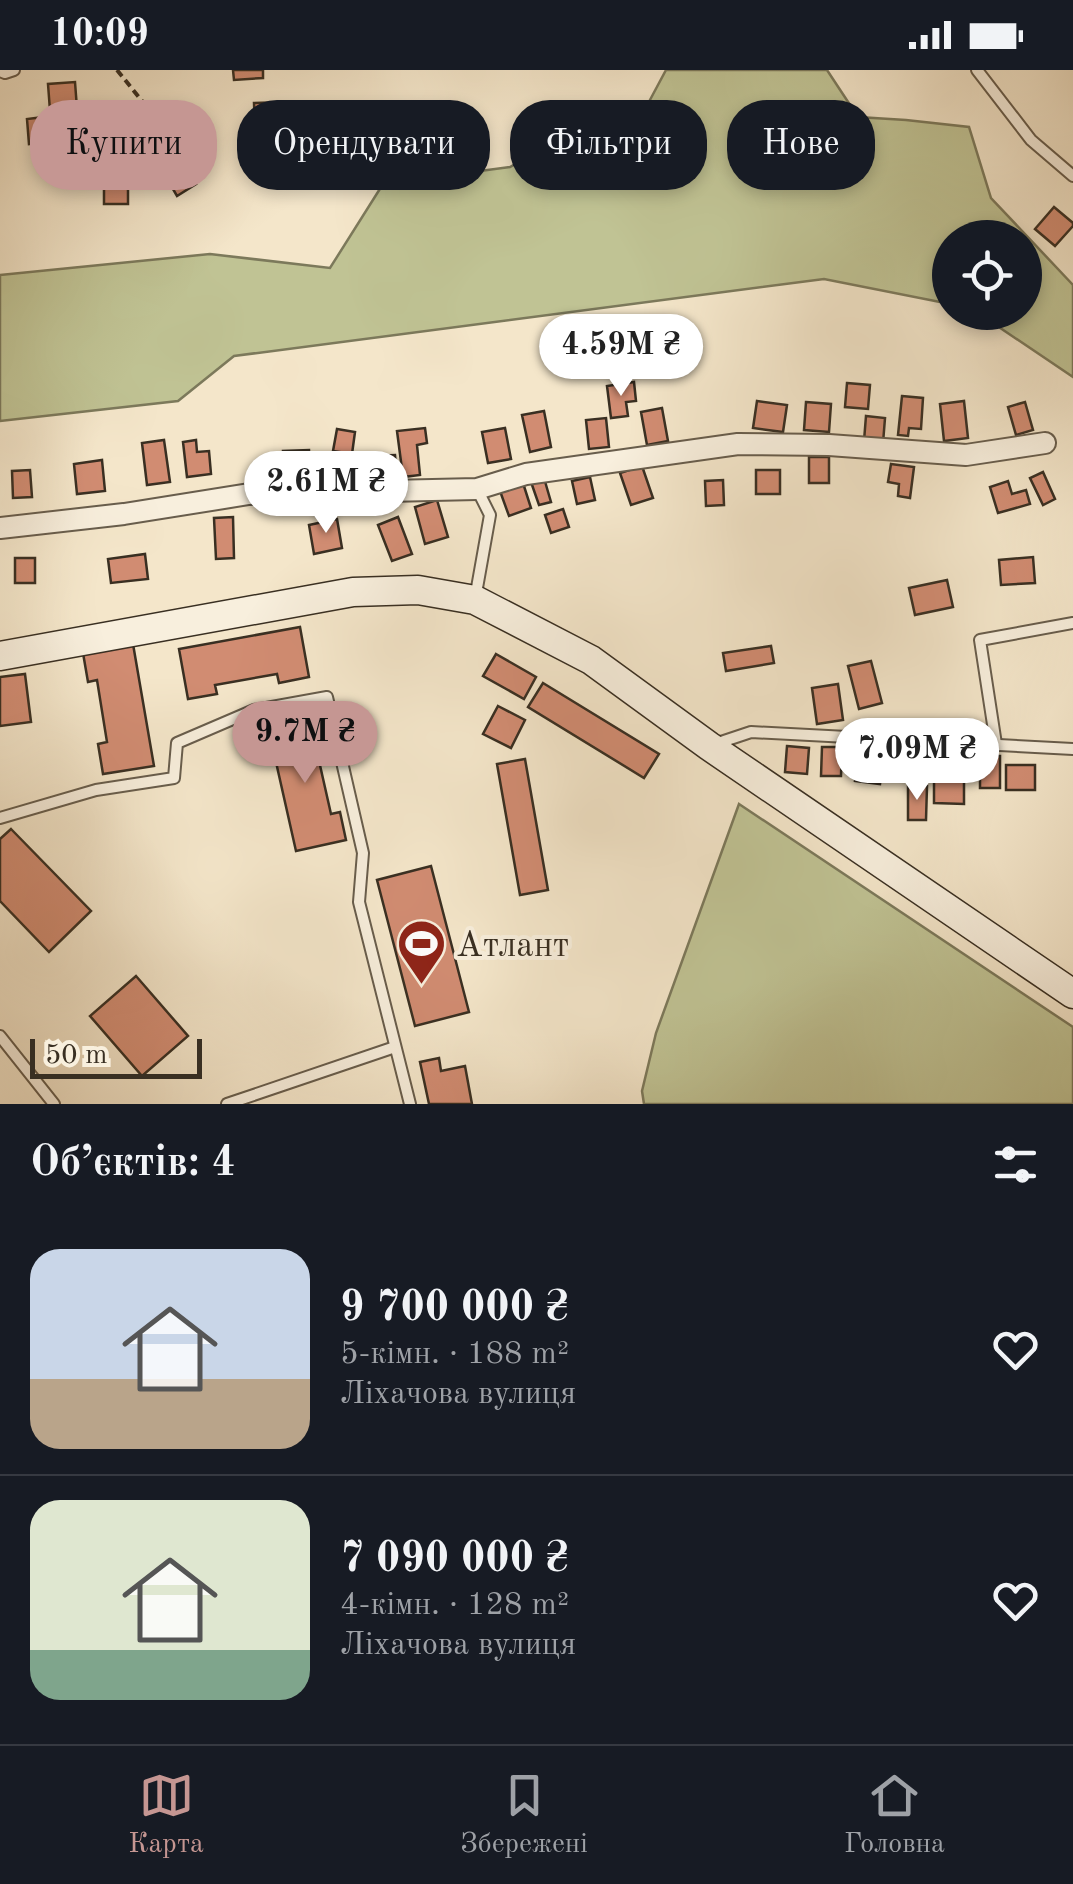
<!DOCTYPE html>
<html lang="uk">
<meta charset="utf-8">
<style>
:root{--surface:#171b24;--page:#242831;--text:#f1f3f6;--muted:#9ea1a6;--line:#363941;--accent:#c59692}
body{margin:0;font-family:"Old Standard TT",serif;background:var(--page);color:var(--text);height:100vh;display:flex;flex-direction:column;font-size:38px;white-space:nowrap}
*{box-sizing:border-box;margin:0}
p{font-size:32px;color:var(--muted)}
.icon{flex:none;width:55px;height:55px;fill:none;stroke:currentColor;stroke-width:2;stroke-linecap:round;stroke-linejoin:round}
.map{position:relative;height:1034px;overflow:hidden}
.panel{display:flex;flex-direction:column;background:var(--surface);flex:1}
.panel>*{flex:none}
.banner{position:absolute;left:30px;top:30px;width:1015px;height:90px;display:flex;gap:20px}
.controls{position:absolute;left:932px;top:150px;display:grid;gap:20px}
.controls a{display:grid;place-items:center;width:110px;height:110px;border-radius:50%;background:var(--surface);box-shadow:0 5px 15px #0003;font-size:50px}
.scale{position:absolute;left:30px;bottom:25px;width:172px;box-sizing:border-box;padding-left:10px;border:5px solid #392f22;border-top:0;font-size:28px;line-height:35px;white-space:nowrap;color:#392f22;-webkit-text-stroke:8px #f8efdd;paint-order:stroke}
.price{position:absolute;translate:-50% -85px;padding:0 22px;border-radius:35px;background:#fff;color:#222;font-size:32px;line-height:65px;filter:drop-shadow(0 2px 5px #0008)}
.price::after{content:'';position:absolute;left:50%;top:60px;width:30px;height:22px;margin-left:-15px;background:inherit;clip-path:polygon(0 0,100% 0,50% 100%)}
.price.current{background:var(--accent);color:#111}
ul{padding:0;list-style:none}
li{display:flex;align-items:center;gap:30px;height:250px;padding:0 30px}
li+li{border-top:2px solid var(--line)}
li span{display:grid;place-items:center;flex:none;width:280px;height:200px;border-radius:30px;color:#555}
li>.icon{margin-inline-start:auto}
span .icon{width:120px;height:120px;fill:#fffc;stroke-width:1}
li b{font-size:42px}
h2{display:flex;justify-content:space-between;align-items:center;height:120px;padding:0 30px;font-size:42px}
.pill{padding:0 35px;border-radius:40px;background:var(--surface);box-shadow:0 5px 15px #0003;font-size:35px;line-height:90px}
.pill.current{background:var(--accent);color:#111}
.status{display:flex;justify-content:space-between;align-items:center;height:70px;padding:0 50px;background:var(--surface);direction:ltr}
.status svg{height:28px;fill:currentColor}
.tabs{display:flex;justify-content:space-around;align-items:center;height:140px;border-top:2px solid var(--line);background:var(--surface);font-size:28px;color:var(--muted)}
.tabs a{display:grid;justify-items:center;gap:5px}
.tabs .current{color:var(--accent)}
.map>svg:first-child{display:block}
.green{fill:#c0c394;stroke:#7c795b;stroke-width:2.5}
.building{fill:#d18c72;stroke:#392f22;stroke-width:2.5}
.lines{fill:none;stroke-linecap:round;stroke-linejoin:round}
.lane-casing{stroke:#685d4c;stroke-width:14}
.street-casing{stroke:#685d4c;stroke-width:24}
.secondary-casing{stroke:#392f22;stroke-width:31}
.path{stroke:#392f22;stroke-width:4;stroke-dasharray:8 5;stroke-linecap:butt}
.lane{stroke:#f8efdd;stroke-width:10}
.street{stroke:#f8efdd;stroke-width:20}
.secondary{stroke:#f8efdd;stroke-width:28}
.labels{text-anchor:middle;stroke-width:8;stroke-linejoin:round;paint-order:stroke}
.poi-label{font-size:35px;fill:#392f22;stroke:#f8efdd;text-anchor:start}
</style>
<div class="status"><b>10:09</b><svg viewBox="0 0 49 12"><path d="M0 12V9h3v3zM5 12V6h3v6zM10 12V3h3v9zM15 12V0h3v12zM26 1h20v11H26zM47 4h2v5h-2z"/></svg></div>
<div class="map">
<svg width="1073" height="1034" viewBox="0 0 1073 1034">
<rect width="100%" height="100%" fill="#f4e6ca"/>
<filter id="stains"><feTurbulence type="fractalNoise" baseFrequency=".002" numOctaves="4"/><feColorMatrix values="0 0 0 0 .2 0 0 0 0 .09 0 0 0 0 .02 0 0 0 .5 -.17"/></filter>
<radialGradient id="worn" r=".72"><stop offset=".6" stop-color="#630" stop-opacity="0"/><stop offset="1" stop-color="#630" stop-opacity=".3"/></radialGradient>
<g class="green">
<path d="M666,0h161l31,47 48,3 63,7 22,71 82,87v92l-95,-64 47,-1v-74h-75v66l-126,-25 -590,77 -56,45 -178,20v-146l210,-21 120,14 53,-84 127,-17 74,-43 59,-11z"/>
<path d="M739,734l334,223v77h-429l-2,-13 14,-58z"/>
</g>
<g class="building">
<path d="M233,0h30v8l-29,2z"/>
<path d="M75,12l3,40 -27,2 -3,-40z"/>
<path d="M284,32l1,27 -30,1 -1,-27z"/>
<path d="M44,47l2,25 -17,2 -2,-25z"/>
<path d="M185,96l11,18 -19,12 -11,-19z"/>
<rect x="104" y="101" width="24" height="33"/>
<path d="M1054,137l19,16v3l-18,20 -20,-17z"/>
<path d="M634,312l2,19 -10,1 2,14 -17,2 -4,-32z"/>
<path d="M847,313l23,2 -2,24 -23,-2z"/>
<path d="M902,326l21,2 -2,31 -12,-1 -1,8 -10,-1z"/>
<path d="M757,331l30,4 -4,27 -30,-4z"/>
<path d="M964,331l4,37 -24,3 -4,-37z"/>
<path d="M806,332l25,2 -2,28 -25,-2z"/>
<path d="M1025,332l8,28 -17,5 -8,-28z"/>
<path d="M662,338l6,33 -21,4 -6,-33z"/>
<path d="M544,341l7,36 -21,5 -8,-37z"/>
<path d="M866,346l19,2 -2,25 -19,-2z"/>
<path d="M606,348l3,29 -20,2 -3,-29z"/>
<path d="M425,358l2,15 -10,2 3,30 -17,2 -6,-46z"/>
<path d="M505,358l6,31 -23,4 -6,-31z"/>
<path d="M337,359l18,3 -3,22 -19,-3z"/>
<path d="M164,370l6,42 -23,3 -5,-42z"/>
<path d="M196,370l1,12 12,-1 2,23 -24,3 -4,-35z"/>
<path d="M309,380l1,27h-26l-1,-26z"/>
<path d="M395,385l2,23 -21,1 -1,-23z"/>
<rect x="809" y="387" width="20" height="26"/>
<path d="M102,390l3,31 -28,3 -3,-30z"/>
<path d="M891,394l23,3 -4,31 -12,-2 1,-12 -11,-2z"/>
<path d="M642,396l11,32 -22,7 -11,-32z"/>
<path d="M30,400l2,27 -19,1 -1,-27z"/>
<rect x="756" y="400" width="24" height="24"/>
<path d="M1043,402l12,27 -12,6 -13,-27z"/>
<path d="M590,407l5,23 -18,4 -5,-23z"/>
<path d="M544,408l7,24 -12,3 -8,-23z"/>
<path d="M723,410l1,25 -18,1 -1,-25z"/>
<path d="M1008,411l4,13 14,-4 4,14 -32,9 -8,-26z"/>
<path d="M523,413l8,25 -22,8 -9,-25z"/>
<path d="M437,430l11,37 -23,7 -10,-37z"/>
<path d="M563,439l6,18 -18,6 -6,-18z"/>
<path d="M233,447l1,41 -18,1 -2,-41z"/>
<path d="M398,447l14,37 -20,7 -14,-36z"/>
<path d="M337,449l5,29 -28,6 -5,-29z"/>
<path d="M145,484l3,25 -37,4 -3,-24z"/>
<path d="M1033,487l2,26 -34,2 -2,-25z"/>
<rect x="15" y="488" width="20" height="25"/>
<path d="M947,510l6,27 -38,8 -6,-27z"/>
<path d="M300,557l9,50 -30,6 -2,-9 -62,11 2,9 -29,5 -9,-50z"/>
<path d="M133,574l21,122 -51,8 -5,-30 9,-2 -10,-62 -9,2 -5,-29z"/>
<path d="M771,576l3,17 -48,8 -3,-18z"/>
<path d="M496,584l40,23 -12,22 -41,-23z"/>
<path d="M871,591l11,42 -23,6 -11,-43z"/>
<path d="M25,604l6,48 -31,4v-49z"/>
<path d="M543,613l116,71 -15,24 -116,-71z"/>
<path d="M838,614l5,36 -26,4 -5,-36z"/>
<path d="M498,636l27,14 -14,28 -28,-14z"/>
<path d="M319,650l7,30 -9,2 14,62 9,-2 6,28 -50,11 -27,-120z"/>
<path d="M787,676l22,2 -2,26 -22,-2z"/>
<path d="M822,677h20l-1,29h-20z"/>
<path d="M859,681l25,3 -4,30 -25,-3z"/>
<rect x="980" y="686" width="20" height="32"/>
<path d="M934,688h22v17h8v29l-30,-1z"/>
<path d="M525,689l23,131 -28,5 -23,-131z"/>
<rect x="1006" y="695" width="29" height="25"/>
<path d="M908,715l19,1 -1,34h-18z"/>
<path d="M11,759l80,82 -42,41 -49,-51v-62z"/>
<path d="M431,796l38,146 -54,14 -38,-146z"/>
<path d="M136,906l52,60 -46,40 -52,-60z"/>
<path d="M439,988l2,13 24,-5 7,38h-43l-9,-42z"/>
</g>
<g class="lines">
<defs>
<g id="lane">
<path d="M977,0l54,70 42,36"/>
<path d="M0,1l5,2 9,-3"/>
<path d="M475,529l15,-84 -13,-26"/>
<path d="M715,674l36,-12 322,17"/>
<path d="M996,674l-16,-104 93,-17"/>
<path d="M0,748l96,-28 78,-12 3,-35 77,-33 73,-13 36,156 -4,49 51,202"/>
<path d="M0,966l54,68"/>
<path d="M227,1034l168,-57"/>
</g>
<path id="street" d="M0,458l124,-14 125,-20 228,-5 49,-15 212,-30 91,1 137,10 79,-12"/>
<path id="secondary" d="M0,586l353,-64 65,-2 57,10 116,60 118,86 364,248"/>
</defs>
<use href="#lane" class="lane-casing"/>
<use href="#street" class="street-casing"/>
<use href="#secondary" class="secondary-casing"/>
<path class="path" d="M117,0l25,31 14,46 1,39"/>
<use href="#lane" class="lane"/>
<use href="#street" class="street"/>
<use href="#secondary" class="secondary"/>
</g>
<defs>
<symbol id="stadium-pin" viewBox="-11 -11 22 30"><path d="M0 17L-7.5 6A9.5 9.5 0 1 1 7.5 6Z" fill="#8f2418" stroke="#f8efdd"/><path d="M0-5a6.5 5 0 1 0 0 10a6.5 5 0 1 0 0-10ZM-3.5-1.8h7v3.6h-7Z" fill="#fff"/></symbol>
</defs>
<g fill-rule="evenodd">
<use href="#stadium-pin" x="394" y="846" width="55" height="75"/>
</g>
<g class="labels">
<g class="poi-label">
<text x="456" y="886">Атлант</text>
</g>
</g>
<rect width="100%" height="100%" filter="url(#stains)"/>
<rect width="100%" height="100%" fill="url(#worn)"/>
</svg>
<div class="controls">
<a><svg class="icon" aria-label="locate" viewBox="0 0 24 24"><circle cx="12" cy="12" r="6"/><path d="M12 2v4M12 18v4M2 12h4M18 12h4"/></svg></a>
</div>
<div class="scale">50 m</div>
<b class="price" style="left:621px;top:329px">4.59M ₴</b>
<b class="price" style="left:326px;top:466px">2.61M ₴</b>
<b class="price current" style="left:305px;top:716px">9.7M ₴</b>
<b class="price" style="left:917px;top:733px">7.09M ₴</b>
<div class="banner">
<a class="pill current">Купити</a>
<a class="pill">Орендувати</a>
<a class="pill">Фільтри</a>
<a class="pill">Нове</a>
</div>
</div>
<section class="panel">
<h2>Об’єктів: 4<svg class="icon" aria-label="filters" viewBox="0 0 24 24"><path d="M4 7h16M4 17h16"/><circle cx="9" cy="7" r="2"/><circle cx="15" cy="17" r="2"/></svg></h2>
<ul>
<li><span style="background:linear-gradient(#c9d6e8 65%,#b9a48a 0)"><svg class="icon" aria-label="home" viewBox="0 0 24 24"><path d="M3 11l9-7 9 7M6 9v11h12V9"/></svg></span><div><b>9 700 000 ₴</b><p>5-кімн. · 188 m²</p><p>Ліхачова вулиця</p></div><svg class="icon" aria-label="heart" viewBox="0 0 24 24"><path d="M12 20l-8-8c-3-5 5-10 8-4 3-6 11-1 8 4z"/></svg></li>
<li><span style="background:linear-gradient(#dfe7d0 75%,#7fa58c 0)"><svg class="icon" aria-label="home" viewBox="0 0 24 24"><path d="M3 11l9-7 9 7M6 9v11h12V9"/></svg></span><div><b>7 090 000 ₴</b><p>4-кімн. · 128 m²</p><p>Ліхачова вулиця</p></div><svg class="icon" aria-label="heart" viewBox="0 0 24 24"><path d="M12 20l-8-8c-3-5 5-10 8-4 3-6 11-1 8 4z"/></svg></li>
</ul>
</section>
<nav class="tabs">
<a class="current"><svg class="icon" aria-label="map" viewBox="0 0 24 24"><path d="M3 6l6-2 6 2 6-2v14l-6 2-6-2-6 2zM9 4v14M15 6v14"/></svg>Карта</a>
<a><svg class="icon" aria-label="saved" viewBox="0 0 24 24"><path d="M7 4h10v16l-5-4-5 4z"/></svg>Збережені</a>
<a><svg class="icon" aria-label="home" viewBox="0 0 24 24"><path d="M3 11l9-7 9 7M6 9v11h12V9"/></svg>Головна</a>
</nav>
